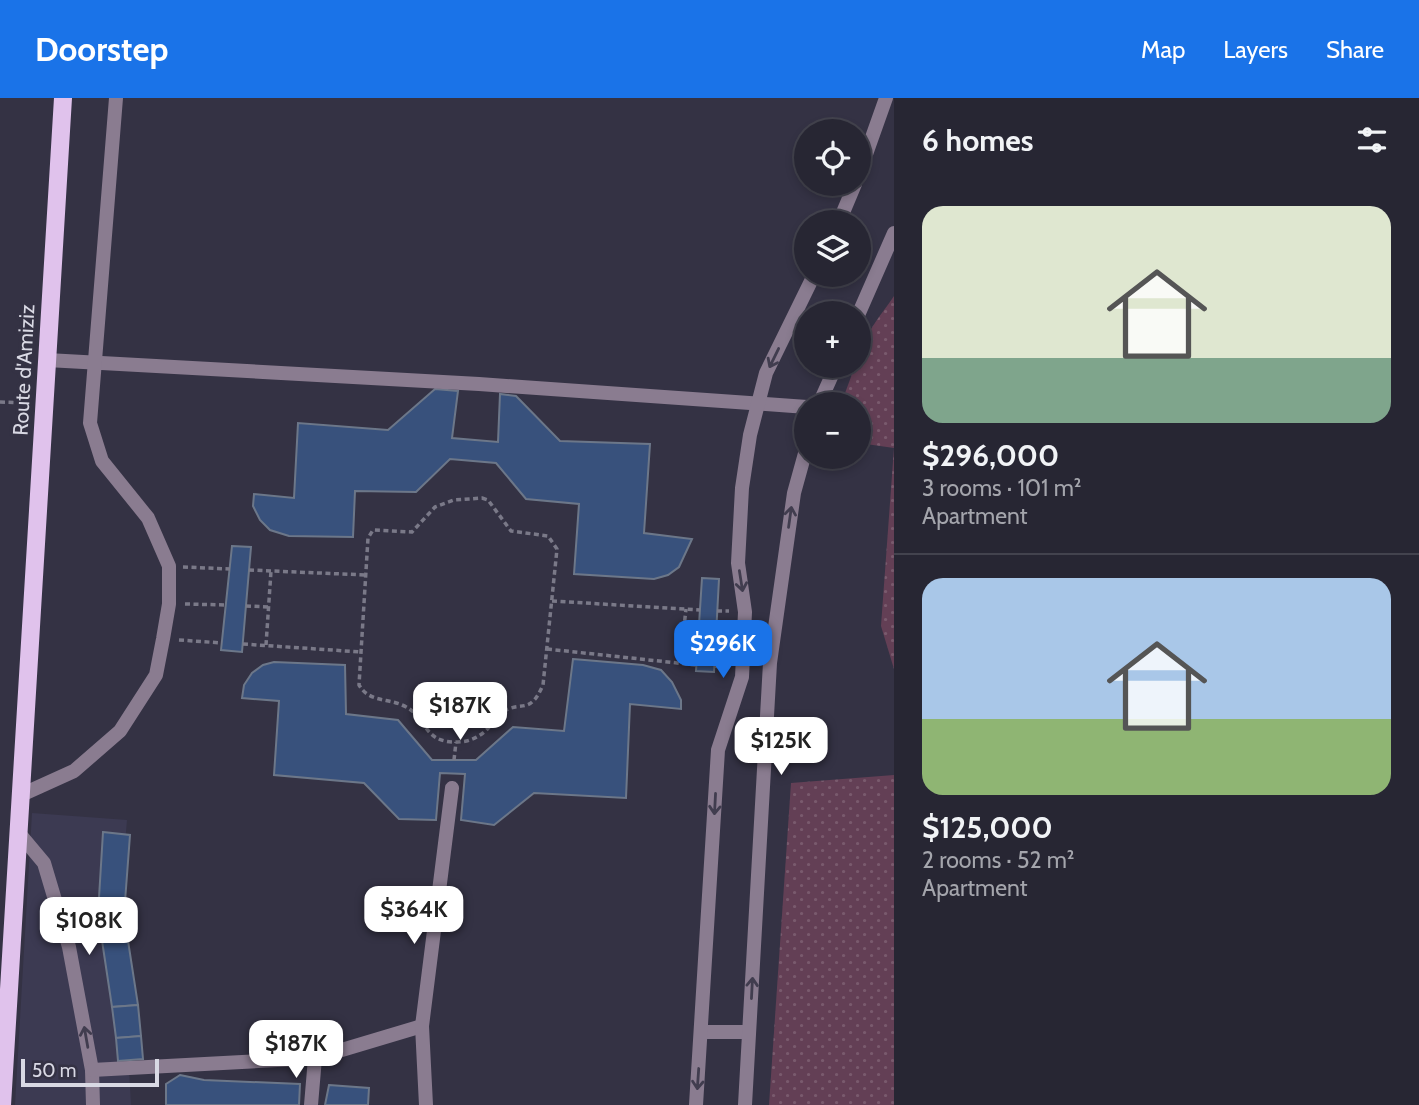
<!DOCTYPE html>
<meta charset="utf-8">
<style>
:root{--surface:#272633;--page:#33323f;--text:#f1f3f6;--muted:#a4a5ac;--line:#43434e;--accent:#1a73e8}
body{margin:0;font-family:Cabin,sans-serif;background:var(--page);color:var(--text);height:100vh;display:flex;flex-direction:column;font-size:26px;white-space:nowrap}
*{box-sizing:border-box;margin:0}
p{font-size:23px;color:var(--muted)}
.icon{flex:none;width:38px;height:38px;fill:none;stroke:currentColor;stroke-width:2;stroke-linecap:round;stroke-linejoin:round}
.map{position:relative;flex:1;overflow:hidden}
.drawer{display:flex;flex-direction:column;background:var(--surface);width:525px}
.drawer>*{flex:none}
.buttons{position:absolute;left:794px;top:21px;display:grid;gap:14px}
.buttons a{display:grid;place-items:center;width:77px;height:77px;border-radius:50%;background:var(--surface);box-shadow:0 4px 10px #0003,0 0 0 2px var(--line);font-size:35px}
.scale{position:absolute;left:21px;bottom:18px;width:138px;box-sizing:border-box;padding-left:7px;border:4px solid #d9d9e4;border-top:0;font-size:19px;line-height:24px;white-space:nowrap;color:#d9d9e4;-webkit-text-stroke:5px #343244;paint-order:stroke}
.price{position:absolute;translate:-50% -60px;padding:0 16px;border-radius:14px;background:#fff;color:#222;font-size:23px;line-height:46px;filter:drop-shadow(0 2px 4px #0008)}
.price::after{content:'';position:absolute;left:50%;top:42px;width:21px;height:16px;margin-left:-10px;background:inherit;clip-path:polygon(0 0,100% 0,50% 100%)}
.price.active{background:var(--accent);color:#fff}
ul{padding:0;list-style:none}
li{display:grid;align-content:center;gap:14px;height:371px;padding:0 28px}
li+li{border-top:2px solid var(--line)}
li span{display:grid;place-items:center;height:217px;border-radius:21px;color:#555}
li>.icon{margin-inline-start:auto}
span .icon{width:126px;height:126px;fill:#fffc;stroke-width:1}
li b{font-size:30px}
h2{display:flex;justify-content:space-between;align-items:center;height:84px;padding:0 28px;font-size:30px}
header{display:flex;align-items:center;gap:42px;box-sizing:border-box;height:98px;padding:0 35px;background:var(--accent);color:#fff}
header strong{font-size:33px}
nav{display:flex;gap:38px;margin-inline-start:auto;font-size:24px}
main{display:flex;flex:1;min-height:0}
.map>svg:first-child{display:block}
.built{fill:#3c3a52}
.grass{fill:url(#grass-dots)}
.building{fill:#38517c;stroke:#6c7789;stroke-width:2}
.lines{fill:none;stroke-linecap:round;stroke-linejoin:round}
.path{stroke:#7a7988;stroke-width:3.5;stroke-dasharray:5 3.5;stroke-linecap:butt}
.minor{stroke:#8a7c90;stroke-width:14}
.primary{stroke:#e0c2ec;stroke-width:18}
.oneway{stroke:#413d4f}
.labels{text-anchor:middle;stroke-width:7;stroke-linejoin:round;paint-order:stroke}
.street-label{font-size:21px;fill:#d9d9e4;stroke:#343244}
</style>
<header>
<strong>Doorstep</strong>
<nav><a>Map</a><a>Layers</a><a>Share</a></nav>
</header>
<main>
<div class="map">
<svg width="894" height="1007" viewBox="0 0 894 1007">
<defs>
<pattern id="grass-dots" width="8" height="8" patternUnits="userSpaceOnUse" patternTransform="scale(1.75)"><rect width="8" height="8" fill="#633f55"/><path d="M2 2h.1M6 6h.1" fill="none" stroke="#795a6d" stroke-width="1.8" stroke-linecap="round"/></pattern>
</defs>
<rect width="100%" height="100%" fill="#343244"/>
<path class="built" d="M32,715l95,7 -7,84 11,201h-116z"/>
<g class="grass">
<path d="M894,198v373l-13,-43 13,-178 -35,-5v-39h-18l14,-38h4c0,-27 21,-49 35,-70z"/>
<path d="M894,677v330h-125l22,-322z"/>
</g>
<g class="building">
<path d="M435,291l23,2 -6,47 46,4 2,-48 16,2 44,45 90,3 -6,89 48,6 -13,28 -11,8 -14,4 -80,-5 5,-70 -53,-5 -30,-36 -46,-4 -34,33 -61,-1 -2,46 -64,-1 -19,-6 -10,-10 -7,-14 1,-12 40,4 4,-75 90,7z"/>
<path d="M232,448l19,1 -9,105 -21,-2z"/>
<path d="M702,480l17,1 -5,93 -18,-1z"/>
<path d="M573,561l70,6 18,5 11,12 9,18v9l-51,-5 -4,94 -92,-5 -40,32 -33,-5 4,-46 -25,-1 -4,47 -37,-1 -35,-36 -90,-8 5,-74 -37,-3 2,-13 8,-12 11,-8 11,-3 71,3 1,49 52,6 34,40h44l37,-33 51,4z"/>
<path d="M103,734l27,3 -6,80 -26,-1z"/>
<path d="M98,816l26,1 14,90 -26,2z"/>
<path d="M138,907l3,31 -25,2 -4,-31z"/>
<path d="M141,938l2,23 -25,2 -2,-23z"/>
<path d="M180,977l24,5 96,4 -1,21h-133v-21z"/>
<path d="M329,987l40,3 -1,17h-43z"/>
</g>
<g class="lines">
<g class="path">
<path d="M0,304l29,1"/>
<path d="M482,400l6,2 23,31 37,5 9,13 -14,136c-14,32 -22,14 -42,28 -7,6 -11,15 -18,20 -8,6 -16,9 -26,9 -36,1 -29,-27 -55,-37 -16,-7 -33,-3 -43,-20l9,-147 5,-8 39,2 23,-25 19,-7z"/>
<path d="M183,469l47,2"/>
<path d="M249,472l117,5"/>
<path d="M552,503l148,9"/>
<path d="M185,506l41,1"/>
<path d="M246,508l23,1"/>
<path d="M717,513h12"/>
<path d="M684,531l14,1"/>
<path d="M716,532l13,1"/>
<path d="M179,542l43,3"/>
<path d="M243,546l118,8"/>
<path d="M266,547l5,-74"/>
<path d="M547,551l149,16"/>
<path d="M680,565l6,-54"/>
<path d="M714,568l12,2"/>
<path d="M454,662l2,-18"/>
</g>
<g class="minor">
<path d="M859,76l27,-76"/>
<path d="M839,124l16,-38"/>
<path d="M859,215l35,-80"/>
<path d="M47,262l432,24 328,23"/>
<path d="M819,306l17,-38"/>
<path d="M21,697l53,-24 46,-40 36,-56 7,-36 6,-35v-38l-21,-48 -46,-57 -12,-38 26,-325"/>
<path d="M18,734l26,31 25,84 23,123 1,35"/>
<path d="M701,934h48"/>
<path d="M92,972l223,-12 107,-32"/>
<path d="M311,1007l4,-47"/>
<path d="M426,1007l-4,-79 30,-238"/>
<path d="M696,1007l22,-355 24,-73 3,-65 -7,-49 4,-75 8,-53 16,-62 48,-98"/>
<path d="M745,1007l25,-442 24,-170 13,-47"/>
</g>
<path class="primary" d="M2,1007l61,-1007"/>
</g>
<defs><path id="oneway-shaft" d="M-6 0H5M1.5-3L5.5 0L1.5 3" fill="none" stroke-width="1.6" stroke-linecap="round" stroke-linejoin="round" transform="scale(1.75)"/></defs>
<g class="oneway">
<use href="#oneway-shaft" transform="translate(774 260) rotate(116)"/>
<use href="#oneway-shaft" transform="translate(790 419) rotate(-82)"/>
<use href="#oneway-shaft" transform="translate(741 483) rotate(81)"/>
<use href="#oneway-shaft" transform="translate(715 706) rotate(93)"/>
<use href="#oneway-shaft" transform="translate(752 890) rotate(-87)"/>
<use href="#oneway-shaft" transform="translate(86 939) rotate(-100)"/>
<use href="#oneway-shaft" transform="translate(698 981) rotate(94)"/>
</g>
<g class="labels">
<g class="street-label">
<text transform="translate(24 272) rotate(-87)" y="7">Route d'Amiziz</text>
</g>
</g>
</svg>
<div class="buttons">
<a><svg class="icon" aria-label="locate" viewBox="0 0 24 24"><circle cx="12" cy="12" r="6"/><path d="M12 2v4M12 18v4M2 12h4M18 12h4"/></svg></a>
<a><svg class="icon" aria-label="layers" viewBox="0 0 24 24"><path d="M12 4l9 5-9 5-9-5zM3 14l9 5 9-5"/></svg></a>
<a>+</a>
<a>−</a>
</div>
<div class="scale">50 m</div>
<b class="price active" style="left:723px;top:582px">$296K</b>
<b class="price" style="left:460px;top:644px">$187K</b>
<b class="price" style="left:781px;top:679px">$125K</b>
<b class="price" style="left:414px;top:848px">$364K</b>
<b class="price" style="left:89px;top:859px">$108K</b>
<b class="price" style="left:296px;top:982px">$187K</b>
</div>
<section class="drawer">
<h2>6 homes<svg class="icon" aria-label="filters" viewBox="0 0 24 24"><path d="M4 7h16M4 17h16"/><circle cx="9" cy="7" r="2"/><circle cx="15" cy="17" r="2"/></svg></h2>
<ul>
<li><span style="background:linear-gradient(#dfe7d0 70%,#7fa58c 0)"><svg class="icon" aria-label="home" viewBox="0 0 24 24"><path d="M3 11l9-7 9 7M6 9v11h12V9"/></svg></span><div><b>$296,000</b><p>3 rooms · 101 m²</p><p>Apartment</p></div></li>
<li><span style="background:linear-gradient(#a9c7e8 65%,#8fb573 0)"><svg class="icon" aria-label="home" viewBox="0 0 24 24"><path d="M3 11l9-7 9 7M6 9v11h12V9"/></svg></span><div><b>$125,000</b><p>2 rooms · 52 m²</p><p>Apartment</p></div></li>
</ul>
</section>
</main>
